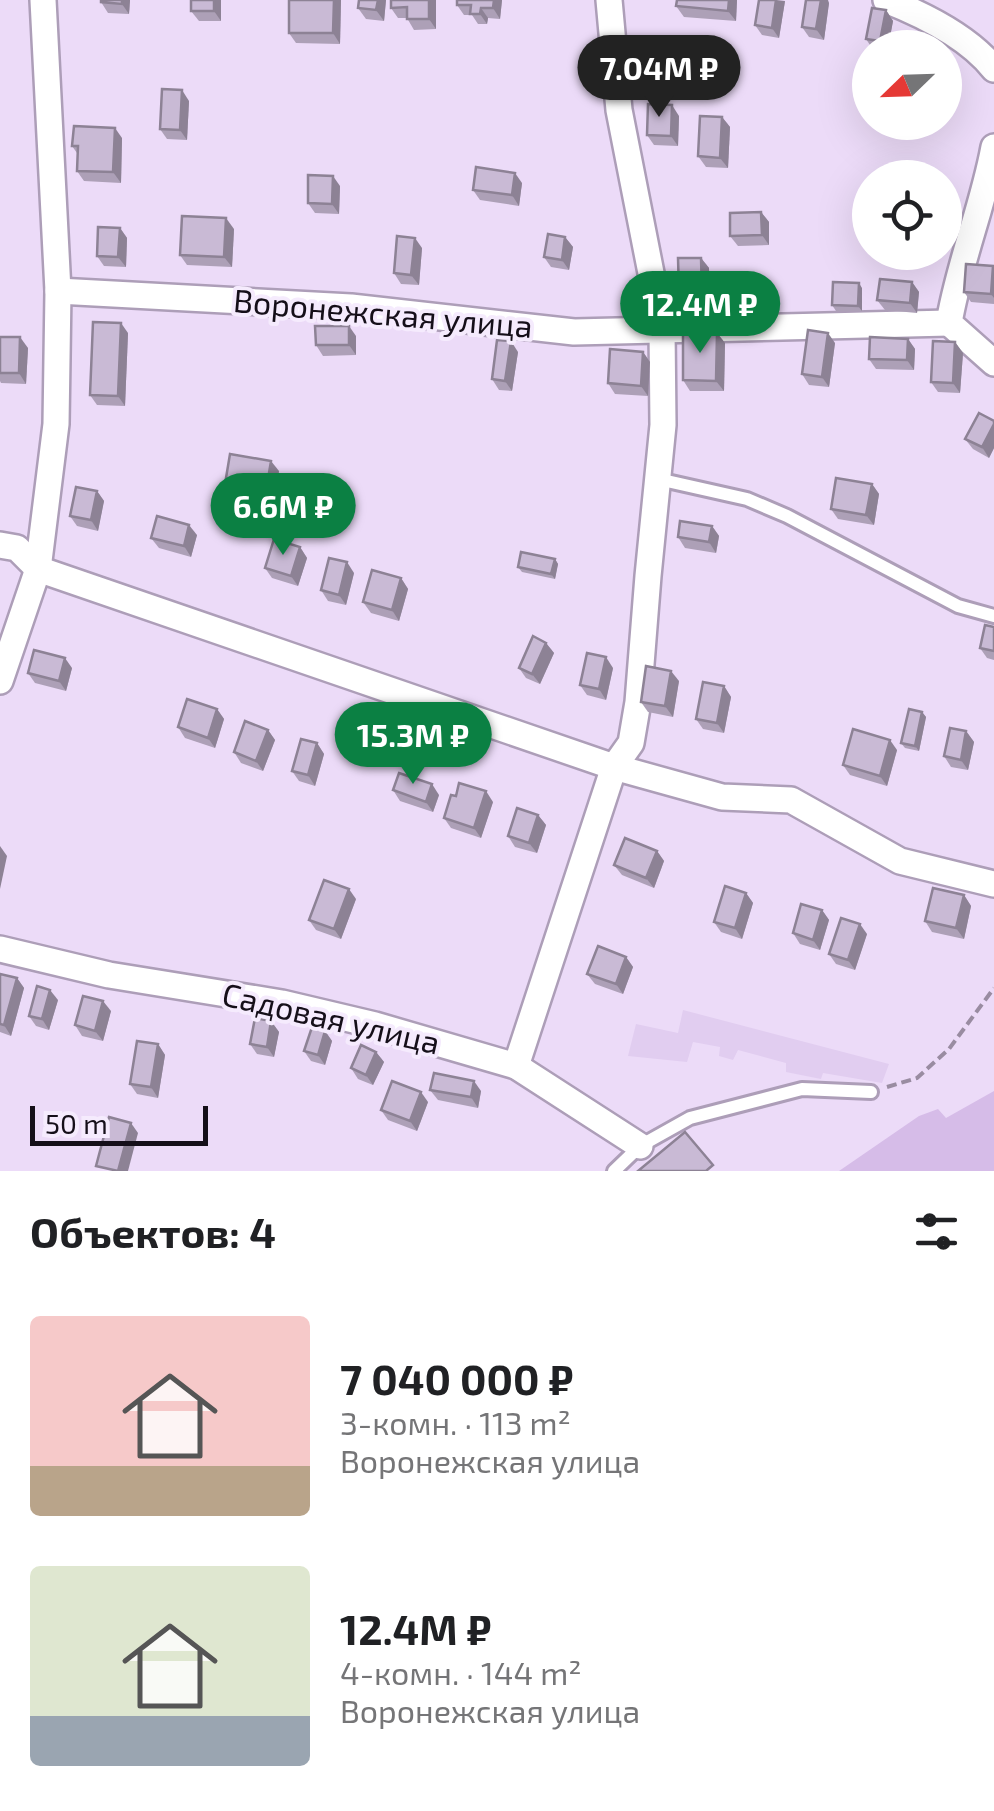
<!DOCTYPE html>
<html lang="ru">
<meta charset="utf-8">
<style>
:root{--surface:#fff;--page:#f2f2f2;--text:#202124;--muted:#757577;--accent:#0b8043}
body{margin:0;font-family:"Exo 2",sans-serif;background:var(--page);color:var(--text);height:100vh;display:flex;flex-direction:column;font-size:38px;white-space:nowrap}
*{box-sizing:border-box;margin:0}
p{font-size:32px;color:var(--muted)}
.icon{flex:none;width:55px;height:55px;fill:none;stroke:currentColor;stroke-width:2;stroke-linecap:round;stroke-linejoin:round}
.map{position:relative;height:1171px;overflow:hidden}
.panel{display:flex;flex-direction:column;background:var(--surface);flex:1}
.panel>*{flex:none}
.needle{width:65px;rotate:247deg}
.controls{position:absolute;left:852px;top:30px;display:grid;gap:20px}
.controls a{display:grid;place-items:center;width:110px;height:110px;border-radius:50%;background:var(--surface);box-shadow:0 10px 40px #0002;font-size:50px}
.scale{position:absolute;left:30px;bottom:25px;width:178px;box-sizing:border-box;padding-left:10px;border:5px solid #150f19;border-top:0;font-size:28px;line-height:35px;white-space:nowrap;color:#150f19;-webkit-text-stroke:8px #f5ebfd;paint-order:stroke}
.price{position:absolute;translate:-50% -85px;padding:0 22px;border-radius:35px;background:var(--accent);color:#fff;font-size:32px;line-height:65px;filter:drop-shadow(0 2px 5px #0008)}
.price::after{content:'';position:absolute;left:50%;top:60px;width:30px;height:22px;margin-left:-15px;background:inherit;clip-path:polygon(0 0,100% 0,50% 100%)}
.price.active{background:#222;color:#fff}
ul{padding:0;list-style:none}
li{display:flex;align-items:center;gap:30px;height:250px;padding:0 30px}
li span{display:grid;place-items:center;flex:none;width:280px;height:200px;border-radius:10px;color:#555}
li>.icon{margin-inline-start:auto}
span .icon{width:120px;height:120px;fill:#fffc;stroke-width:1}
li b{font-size:42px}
h2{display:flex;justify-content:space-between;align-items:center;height:120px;padding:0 30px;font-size:42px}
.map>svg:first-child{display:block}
.built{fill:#e1cdf0}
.green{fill:#d6bce8}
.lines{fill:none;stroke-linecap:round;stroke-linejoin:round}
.service-casing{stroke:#ad9eb8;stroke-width:18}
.minor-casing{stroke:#ad9eb8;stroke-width:30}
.path{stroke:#998ca1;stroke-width:4;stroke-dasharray:10 5;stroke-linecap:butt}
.service{stroke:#fff;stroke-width:12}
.minor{stroke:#fff;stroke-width:25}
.wall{fill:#ada0b7}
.shaded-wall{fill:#8d8295}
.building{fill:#c9bad5;stroke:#8d8295;stroke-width:2.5}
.labels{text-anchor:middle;stroke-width:8;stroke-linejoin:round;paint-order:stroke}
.street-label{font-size:32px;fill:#150f19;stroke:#f5ebfd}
</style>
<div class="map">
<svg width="994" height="1171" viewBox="0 0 994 1171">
<rect width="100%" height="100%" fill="#ecdbf8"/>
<path class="built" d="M683,1010l206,54 -7,19 -59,-10 -2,6 -35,-7v-9l-48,-13 -5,10 -14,-4 1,-9 -27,-5 -6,20 -59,-6 8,-32 42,9z"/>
<path class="green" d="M994,1091v80h-155l80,-55 19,-7 8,9z"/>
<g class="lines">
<defs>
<g id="service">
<path d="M658,479l89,20 40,17 171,90 36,10"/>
<path d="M614,1171l26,-25 50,-28 112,-29 69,3"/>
</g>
<g id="minor">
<path d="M886,0c38,15 83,37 108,69"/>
<path d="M994,147c-11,60 -35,116 -45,176l45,40"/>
<path d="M58,291l293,16 223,25 375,-9"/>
<path d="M0,545l17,3 21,21 576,198 108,30 69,3 109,61 94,23"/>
<path d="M0,681l38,-112 18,-145 2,-133 -15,-291"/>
<path d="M0,949l109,26 173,28 93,22 141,41 124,80"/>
<path d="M516,1066l98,-299 17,-24 7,-41 10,-126 15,-151 -1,-96 -43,-219 -10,-110"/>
</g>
</defs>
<use href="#service" class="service-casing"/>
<use href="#minor" class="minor-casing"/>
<path class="path" d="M887,1087l30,-9 32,-29 45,-61"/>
<use href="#service" class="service"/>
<use href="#minor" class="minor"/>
</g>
<g class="wall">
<path d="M101,0h29l-1,14 -21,-1 -7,-11z"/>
<path d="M191,0h30v21h-22l-8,-10z"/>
<path d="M289,0h52l-1,44 -44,-1 -7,-10z"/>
<path d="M386,0l-2,21 -18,-2 -8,-11z"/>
<path d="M436,0v29l-22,1 -7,-12h-9l-7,-10z"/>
<path d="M502,0l-2,19 -12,-1 -1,6h-9l-6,-9h-8l-7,-10z"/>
<path d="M677,0h60l-1,21 -52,-4 -8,-11z"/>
<path d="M785,1l-6,37 -17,-3 -7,-10z"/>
<path d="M829,3l-5,37 -15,-3 -7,-10z"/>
<path d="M886,10l7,11 -5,27h-16l-6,-9z"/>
<path d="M189,101l-2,39 -20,-1 -7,-10z"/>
<path d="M679,116l-1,30 -24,-1 -7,-10z"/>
<path d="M722,117l8,10 -2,41 -22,-1 -8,-11z"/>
<path d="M122,138l-1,45 -37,-2 -7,-10v-18l-5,-7z"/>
<path d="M522,183l-3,23 -39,-6 -7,-10z"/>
<path d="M340,186l-1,28 -24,-1 -7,-10z"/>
<path d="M761,212l8,10v23l-31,1 -8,-10z"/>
<path d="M120,228l7,10 -1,29 -22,-1 -7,-10z"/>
<path d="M234,229l-2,38 -45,-2 -7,-10z"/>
<path d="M565,237l8,10 -4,23 -18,-3 -7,-10z"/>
<path d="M422,248l-3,37 -18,-1 -7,-11z"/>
<path d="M701,258l8,10 1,35h-24l-7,-10z"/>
<path d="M994,267v37l-23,-2 -7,-10z"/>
<path d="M912,282l7,10 -2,21 -32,-3 -8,-10z"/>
<path d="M862,288v23h-26l-4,-6z"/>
<path d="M128,333l-3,73 -28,-1 -7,-10z"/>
<path d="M717,333l8,10 -1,48h-34l-7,-11z"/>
<path d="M356,336v19l-33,1 -7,-11z"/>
<path d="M0,337l28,11 -2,36 -25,-1 -1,-2z"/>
<path d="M908,339l7,10 -1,21 -38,-1 -7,-10z"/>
<path d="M955,342l8,11 -3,40 -22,-1 -7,-10z"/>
<path d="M835,343l-6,44 -20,-2 -7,-11z"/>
<path d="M518,352l-6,39 -13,-1 -7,-11z"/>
<path d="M643,352l7,10 -2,34 -33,-2 -7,-11z"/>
<path d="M994,421v27l-5,10 -16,-9 -8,-10z"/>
<path d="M279,471l-7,36 -41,-7 -7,-10z"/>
<path d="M872,484l7,10 -5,31 -36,-6 -7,-10z"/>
<path d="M97,491l7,10 -6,30 -21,-5 -7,-10z"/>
<path d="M712,526l7,10 -3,17 -31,-5 -7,-11z"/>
<path d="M197,535l-6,22 -32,-9 -8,-10z"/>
<path d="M300,547l7,11 -9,28 -26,-8 -7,-10z"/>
<path d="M555,559l3,5 -3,15 -33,-7 -4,-5z"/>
<path d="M354,573l-8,32 -18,-4 -7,-11z"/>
<path d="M401,578l7,11 -9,32 -28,-8 -8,-11z"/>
<path d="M994,627v33l-7,-2 -7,-10z"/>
<path d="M546,643l8,10 -14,31 -14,-6 -7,-10z"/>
<path d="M72,668l-6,23 -31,-8 -7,-10z"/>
<path d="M613,668l-7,32 -19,-5 -7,-10z"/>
<path d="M679,681l-6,36 -25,-5 -7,-10z"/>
<path d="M724,686l7,11 -7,36 -21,-4 -7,-10z"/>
<path d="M217,709l7,10 -9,29 -30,-10 -7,-11z"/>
<path d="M922,712l4,5 -7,34 -14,-3 -4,-5z"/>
<path d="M268,730l7,10 -12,31 -22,-8 -7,-11z"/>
<path d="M966,731l8,11 -6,28 -17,-3 -7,-11z"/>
<path d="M317,743l7,11 -9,32 -16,-5 -7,-10z"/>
<path d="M897,750l-10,36 -37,-11 -7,-10z"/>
<path d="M393,790l46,5 -6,17 -33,-11z"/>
<path d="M493,802l-12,36 -30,-10 -7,-10z"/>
<path d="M538,815l8,10 -9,28 -22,-6 -7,-11z"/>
<path d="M657,851l7,10 -10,27 -32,-13 -8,-10z"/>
<path d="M746,893l7,10 -11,36 -21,-7 -7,-10z"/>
<path d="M964,895l7,11 -7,33 -32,-7 -7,-11z"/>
<path d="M356,899l-15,40 -25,-9 -7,-10z"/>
<path d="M822,910l7,10 -9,30 -20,-6 -7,-11z"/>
<path d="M867,934l-12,36 -19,-6 -7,-10z"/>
<path d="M626,957l7,10 -10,27 -28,-10 -8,-10z"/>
<path d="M0,974l17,4 7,10 -13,48 -11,-4z"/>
<path d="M58,1000l-9,30 -13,-4 -7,-10z"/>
<path d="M111,1011l-8,30 -21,-5 -7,-11z"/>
<path d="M271,1021l8,11 -5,25 -17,-3 -7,-10z"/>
<path d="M325,1031l7,10 -7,24 -14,-4 -7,-10z"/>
<path d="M158,1044l7,11 -7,43 -21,-4 -7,-10z"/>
<path d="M376,1052l8,10 -11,23 -15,-6 -7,-11z"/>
<path d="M430,1090l51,1 -3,17 -40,-8z"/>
<path d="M428,1102l-11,29 -29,-11 -7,-10z"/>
</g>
<g class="shaded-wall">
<path d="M122,0h8l-1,14 -7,-10z"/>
<path d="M214,0h7v21l-7,-10z"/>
<path d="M334,0h7l-1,44 -7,-11z"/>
<path d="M378,0h8l-2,21 -8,-11z"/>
<path d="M429,0h7v29l-7,-10z"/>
<path d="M494,0h8l-2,19 -7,-11z"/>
<path d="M729,0h8l-1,21 -8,-10z"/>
<path d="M776,0l9,1 -6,37 -7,-10z"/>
<path d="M821,0h7l1,3 -5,37 -8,-11z"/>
<path d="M481,8l7,10 -1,6 -7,-10z"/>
<path d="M886,10l7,11 -5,27h-3l-5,-7z"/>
<path d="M182,90l7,11 -2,39 -7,-10z"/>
<path d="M672,105l7,11 -1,30 -7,-10z"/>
<path d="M722,117l8,10 -2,41 -8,-10z"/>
<path d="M115,128l7,10 -1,45 -8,-11z"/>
<path d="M515,173l7,10 -3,23 -7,-11z"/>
<path d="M333,176l7,10 -1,28 -7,-10z"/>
<path d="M761,212l8,10v23l-7,-10z"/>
<path d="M226,218l8,11 -2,38 -8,-10z"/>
<path d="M120,228l7,10 -1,29 -8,-10z"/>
<path d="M565,237l8,10 -4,23 -7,-10z"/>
<path d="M415,238l7,10 -3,37 -8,-10z"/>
<path d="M701,258l8,10 1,35 -8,-10z"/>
<path d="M993,266l1,1v31l-3,-4z"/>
<path d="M912,282l7,10 -2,21 -7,-10z"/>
<path d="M859,283l3,5v23l-4,-5z"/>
<path d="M121,323l7,10 -3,73 -7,-10z"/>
<path d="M349,326l7,10v19l-7,-10z"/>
<path d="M717,333l8,10 -1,48 -8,-10z"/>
<path d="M828,333l7,10 -6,44 -7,-10z"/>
<path d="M20,337l8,11 -2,36 -7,-11z"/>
<path d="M908,339l7,10 -1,21 -7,-10z"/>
<path d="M511,341l7,11 -6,39 -7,-10z"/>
<path d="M955,342l8,11 -3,40 -7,-10z"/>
<path d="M643,352l7,10 -2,34 -7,-10z"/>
<path d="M994,424v24l-5,10 -7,-11z"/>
<path d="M271,461l8,10 -7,36 -7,-10z"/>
<path d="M872,484l7,10 -5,31 -8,-10z"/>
<path d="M97,491l7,10 -6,30 -7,-11z"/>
<path d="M189,525l8,10 -6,22 -7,-11z"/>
<path d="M712,526l7,10 -3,17 -7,-11z"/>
<path d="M300,547l7,11 -9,28 -7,-10z"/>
<path d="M555,559l3,5 -3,15 -4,-5z"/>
<path d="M347,562l7,11 -8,32 -7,-10z"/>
<path d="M401,578l7,11 -9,32 -7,-11z"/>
<path d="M546,643l8,10 -14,31 -8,-10z"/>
<path d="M606,657l7,11 -7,32 -7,-11z"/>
<path d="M65,658l7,10 -6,23 -7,-10z"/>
<path d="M671,671l8,10 -6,36 -8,-11z"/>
<path d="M724,686l7,11 -7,36 -7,-10z"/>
<path d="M217,709l7,10 -9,29 -7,-10z"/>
<path d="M922,712l4,5 -7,34 -4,-5z"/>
<path d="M268,730l7,10 -12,31 -7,-10z"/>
<path d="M966,731l8,11 -6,28 -7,-10z"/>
<path d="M890,740l7,10 -10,36 -7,-10z"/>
<path d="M317,743l7,11 -9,32 -7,-11z"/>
<path d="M432,784l7,11 -6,17 -7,-10z"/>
<path d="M486,791l7,11 -12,36 -7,-10z"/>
<path d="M538,815l8,10 -9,28 -8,-10z"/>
<path d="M0,846l7,10 -7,33z"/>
<path d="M657,851l7,10 -10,27 -8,-10z"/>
<path d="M349,889l7,10 -15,40 -7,-10z"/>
<path d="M746,893l7,10 -11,36 -7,-11z"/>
<path d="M964,895l7,11 -7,33 -8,-11z"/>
<path d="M822,910l7,10 -9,30 -7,-10z"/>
<path d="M860,924l7,10 -12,36 -7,-10z"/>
<path d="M626,957l7,10 -10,27 -7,-10z"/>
<path d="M17,978l7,10 -13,48 -7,-11z"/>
<path d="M50,990l8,10 -9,30 -7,-11z"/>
<path d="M103,1001l8,10 -8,30 -8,-10z"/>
<path d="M271,1021l8,11 -5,25 -7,-10z"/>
<path d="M325,1031l7,10 -7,24 -7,-10z"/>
<path d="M158,1044l7,11 -7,43 -7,-11z"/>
<path d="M376,1052l8,10 -11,23 -7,-10z"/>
<path d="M474,1081l7,10 -3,17 -7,-11z"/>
<path d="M421,1092l7,10 -11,29 -7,-10z"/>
<path d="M131,1123l7,10 -10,38h-10z"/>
</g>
<g class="building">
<path d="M101,0h21v4l-21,-2z"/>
<rect x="191" y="0" width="23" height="11"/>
<path d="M289,0h45l-1,33h-44z"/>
<path d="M359,0h19l-2,10 -18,-2z"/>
<path d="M391,0h38v19h-22v-12l-16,1z"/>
<path d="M457,0h37l-1,8h-12l-1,6h-10l1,-9h-14z"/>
<path d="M677,0h52l-1,11 -52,-5z"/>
<path d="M759,0h17l-4,28 -17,-3z"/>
<path d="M806,0h15l-5,29 -14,-2z"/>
<path d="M872,8l14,2 -6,31 -14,-2z"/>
<path d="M162,89l20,1 -2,40 -20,-1z"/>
<path d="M648,104l24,1 -1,31 -24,-1z"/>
<path d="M700,116l22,1 -2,41 -22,-2z"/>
<path d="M74,126l41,2 -2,44 -36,-1 1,-25h-6z"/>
<path d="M476,167l39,6 -3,22 -39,-5z"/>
<path d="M308,175l25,1 -1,28 -24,-1z"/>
<path d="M761,212l1,23 -32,1v-23z"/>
<path d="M182,216l44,2 -2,39 -44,-2z"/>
<path d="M98,227l22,1 -2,29 -21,-1z"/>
<path d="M548,234l17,3 -3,23 -18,-3z"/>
<path d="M397,236l18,2 -4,37 -17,-2z"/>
<path d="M678,258h23l1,35h-23z"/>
<path d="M966,264l27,2 -2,28 -27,-2z"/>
<path d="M880,279l32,3 -2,21 -33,-3z"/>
<path d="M833,282l26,1 -1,23 -26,-1z"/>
<path d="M93,322l28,1 -3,73 -28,-1z"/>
<path d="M315,326h34v19h-33z"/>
<path d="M808,330l20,3 -6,44 -20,-3z"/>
<path d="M683,332l34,1 -1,48 -33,-1z"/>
<path d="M0,337h20l-1,36h-19z"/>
<path d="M870,337l38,2 -1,21 -38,-1z"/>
<path d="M497,340l14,1 -6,40 -13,-2z"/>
<path d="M933,341l22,1 -2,41 -22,-1z"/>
<path d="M610,349l33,3 -2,34 -33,-3z"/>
<path d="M979,413l15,8v3l-12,23 -17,-8z"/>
<path d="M230,454l41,7 -6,36 -41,-7z"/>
<path d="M836,478l36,6 -6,31 -35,-6z"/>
<path d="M76,487l21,4 -6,29 -21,-4z"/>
<path d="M157,516l32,9 -5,21 -33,-8z"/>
<path d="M680,521l32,5 -3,16 -31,-5z"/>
<path d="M274,539l26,8 -9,29 -26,-8z"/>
<path d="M521,552l34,7 -4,15 -33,-7z"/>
<path d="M329,558l18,4 -8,33 -18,-5z"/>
<path d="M372,570l29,8 -9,32 -29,-8z"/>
<path d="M985,625l9,2v24l-14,-3z"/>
<path d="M533,636l13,7 -14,31 -13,-6z"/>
<path d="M34,650l31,8 -6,23 -31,-8z"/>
<path d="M587,653l19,4 -7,32 -19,-4z"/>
<path d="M646,666l25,5 -6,35 -24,-4z"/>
<path d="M703,682l21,4 -7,37 -21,-4z"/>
<path d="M187,699l30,10 -9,29 -30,-11z"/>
<path d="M909,709l13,3 -7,34 -14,-3z"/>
<path d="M245,721l23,9 -12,31 -22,-9z"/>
<path d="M950,728l16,3 -5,29 -17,-4z"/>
<path d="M853,729l37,11 -10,36 -37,-11z"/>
<path d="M301,739l16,4 -9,32 -16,-4z"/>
<path d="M399,773l33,11 -6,18 -33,-12z"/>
<path d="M459,783l27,8 -12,37 -30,-10 7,-23 5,1z"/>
<path d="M517,808l21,7 -9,28 -21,-7z"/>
<path d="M625,838l32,13 -11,27 -32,-13z"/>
<path d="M324,880l25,9 -15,40 -25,-9z"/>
<path d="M725,886l21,7 -11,35 -21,-6z"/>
<path d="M933,888l31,7 -8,33 -31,-7z"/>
<path d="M801,904l21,6 -9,30 -20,-7z"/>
<path d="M841,918l19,6 -12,36 -19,-6z"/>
<path d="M598,946l28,11 -10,27 -29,-10z"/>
<path d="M0,974l17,4 -13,47 -4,-1z"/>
<path d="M37,986l13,4 -8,29 -13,-3z"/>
<path d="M83,996l20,5 -8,30 -20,-6z"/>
<path d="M255,1018l16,3 -4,26 -17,-3z"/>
<path d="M312,1027l13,4 -7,24 -14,-4z"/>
<path d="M137,1041l21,3 -7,43 -21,-3z"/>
<path d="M361,1045l15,7 -10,23 -15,-7z"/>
<path d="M434,1073l40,8 -3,16 -41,-7z"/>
<path d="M392,1081l29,11 -11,29 -29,-11z"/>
<path d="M109,1117l22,6 -13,48 -22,-5z"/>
<path d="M685,1132l28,33 -7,6h-68z"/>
</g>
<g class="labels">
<g class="street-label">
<text transform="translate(383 314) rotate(5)" y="11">Воронежская улица</text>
<text transform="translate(331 1019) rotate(13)" y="11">Садовая улица</text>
</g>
</g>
</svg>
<div class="controls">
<a><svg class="needle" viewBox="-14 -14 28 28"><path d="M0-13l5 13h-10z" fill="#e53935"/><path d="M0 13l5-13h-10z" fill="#757577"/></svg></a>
<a><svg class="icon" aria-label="locate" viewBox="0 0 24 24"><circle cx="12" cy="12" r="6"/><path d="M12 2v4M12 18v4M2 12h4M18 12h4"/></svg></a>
</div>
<div class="scale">50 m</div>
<b class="price active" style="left:659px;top:120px">7.04M ₽</b>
<b class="price" style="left:700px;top:356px">12.4M ₽</b>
<b class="price" style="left:283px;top:558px">6.6M ₽</b>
<b class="price" style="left:413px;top:787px">15.3M ₽</b>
</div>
<section class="panel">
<h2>Объектов: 4<svg class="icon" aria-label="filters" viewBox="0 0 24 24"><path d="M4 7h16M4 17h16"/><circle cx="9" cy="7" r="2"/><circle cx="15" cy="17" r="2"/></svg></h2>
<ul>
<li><span style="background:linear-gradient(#f6c9c9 75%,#b9a48a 0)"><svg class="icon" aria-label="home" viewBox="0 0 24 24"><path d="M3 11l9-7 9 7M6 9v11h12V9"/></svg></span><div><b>7 040 000 ₽</b><p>3-комн. · 113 m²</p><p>Воронежская улица</p></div></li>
<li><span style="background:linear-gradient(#dfe7d0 75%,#9aa5b1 0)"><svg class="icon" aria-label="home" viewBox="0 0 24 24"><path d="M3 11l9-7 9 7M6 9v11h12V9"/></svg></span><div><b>12.4M ₽</b><p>4-комн. · 144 m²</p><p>Воронежская улица</p></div></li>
</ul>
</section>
